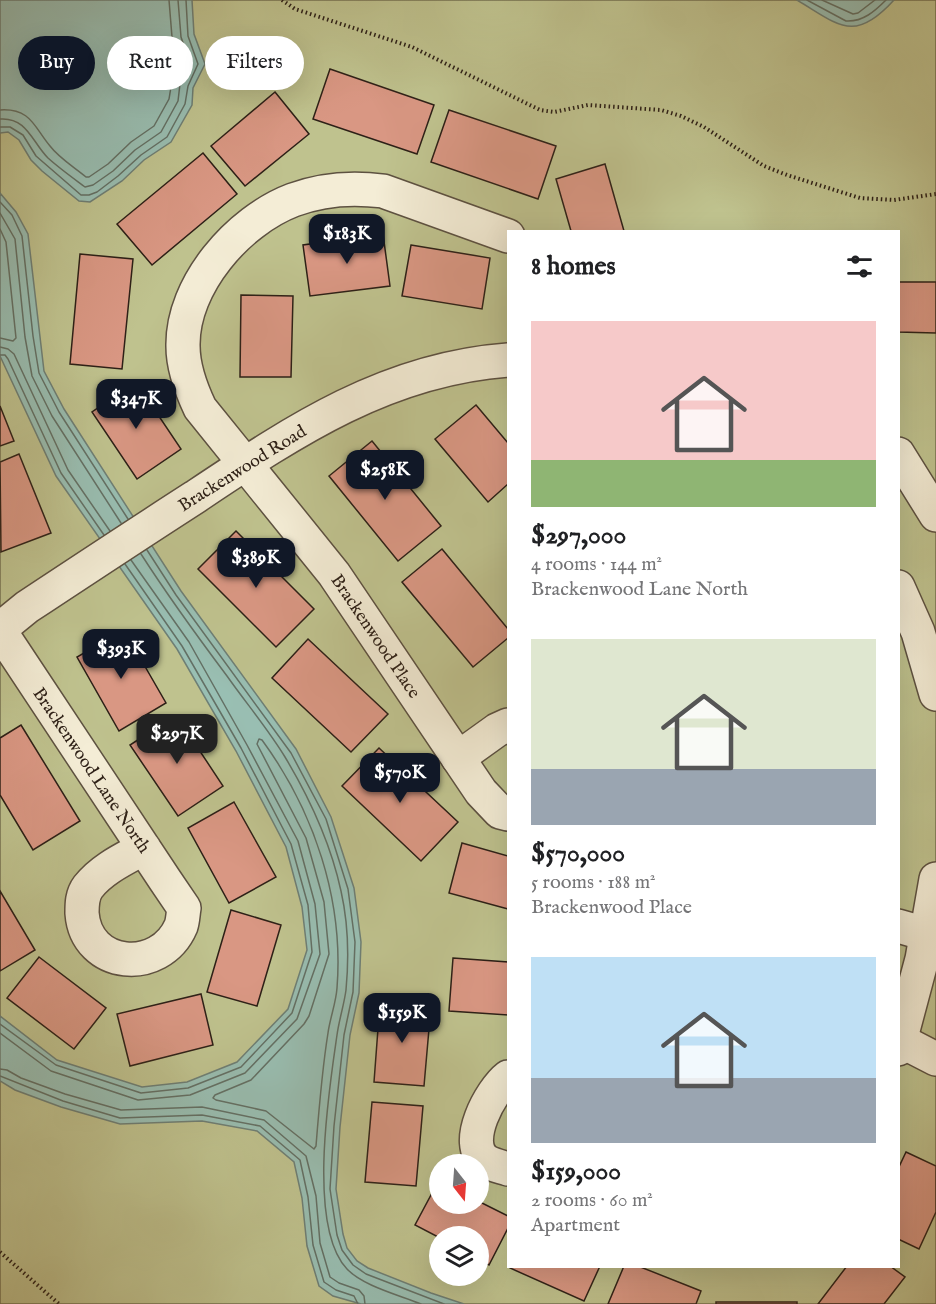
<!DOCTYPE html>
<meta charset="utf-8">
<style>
:root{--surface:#fff;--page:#f6f6f6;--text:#202124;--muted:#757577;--accent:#111827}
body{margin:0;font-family:"IM FELL English",serif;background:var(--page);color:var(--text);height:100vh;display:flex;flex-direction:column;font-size:22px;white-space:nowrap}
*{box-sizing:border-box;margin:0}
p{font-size:20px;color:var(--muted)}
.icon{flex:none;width:33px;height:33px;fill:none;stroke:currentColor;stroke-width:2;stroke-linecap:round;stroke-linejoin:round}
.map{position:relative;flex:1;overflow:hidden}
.sheet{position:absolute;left:507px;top:230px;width:393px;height:1038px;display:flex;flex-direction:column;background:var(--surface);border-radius:0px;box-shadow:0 6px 24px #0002}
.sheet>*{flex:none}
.hud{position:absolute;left:18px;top:36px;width:399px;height:54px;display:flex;gap:12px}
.needle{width:39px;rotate:163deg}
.fabs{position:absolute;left:429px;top:1154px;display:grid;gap:12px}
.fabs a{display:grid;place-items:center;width:60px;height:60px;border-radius:50%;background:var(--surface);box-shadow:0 6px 24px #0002;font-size:30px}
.price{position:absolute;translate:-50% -51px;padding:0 14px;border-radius:12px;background:var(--accent);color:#fff;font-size:20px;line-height:39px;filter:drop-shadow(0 2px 3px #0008)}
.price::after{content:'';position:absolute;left:50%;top:36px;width:18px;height:14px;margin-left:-9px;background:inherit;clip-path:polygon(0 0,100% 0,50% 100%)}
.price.on{background:#222;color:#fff}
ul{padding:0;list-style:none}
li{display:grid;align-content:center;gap:12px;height:318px;padding:0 24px}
li span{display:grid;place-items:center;height:186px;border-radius:0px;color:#555}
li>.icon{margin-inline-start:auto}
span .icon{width:108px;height:108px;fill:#fffc;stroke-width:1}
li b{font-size:26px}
h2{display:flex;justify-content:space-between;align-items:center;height:72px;padding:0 24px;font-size:26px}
.pill{padding:0 21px;border-radius:27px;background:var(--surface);box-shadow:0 6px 24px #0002;font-size:21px;line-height:54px}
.pill.on{background:var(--accent);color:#fff}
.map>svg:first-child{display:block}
.green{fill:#bfc28e;stroke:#767152;stroke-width:1.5;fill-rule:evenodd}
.water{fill:#99bfb3;stroke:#6e7f75;stroke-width:1.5}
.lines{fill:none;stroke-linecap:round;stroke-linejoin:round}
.shore{stroke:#637065;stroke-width:1.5}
.building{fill:#d99783;stroke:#2d2017;stroke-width:1.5}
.minor-casing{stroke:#5d5141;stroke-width:36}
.path{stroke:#2d2017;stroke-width:4;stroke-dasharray:1.5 3;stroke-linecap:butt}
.minor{stroke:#f4edd6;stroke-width:33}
.labels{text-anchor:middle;stroke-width:6;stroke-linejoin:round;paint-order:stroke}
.street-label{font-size:18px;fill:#2d2017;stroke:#f4edd6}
</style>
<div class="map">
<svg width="936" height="1304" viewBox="0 0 936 1304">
<rect width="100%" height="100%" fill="#eee4c0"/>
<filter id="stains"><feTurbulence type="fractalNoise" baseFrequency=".00333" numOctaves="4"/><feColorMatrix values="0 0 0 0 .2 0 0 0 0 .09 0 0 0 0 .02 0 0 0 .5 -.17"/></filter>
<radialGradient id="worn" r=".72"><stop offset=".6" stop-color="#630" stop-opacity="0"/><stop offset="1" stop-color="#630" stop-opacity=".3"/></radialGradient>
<path class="green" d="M0,0h936v1304h-936zM508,231h390v1035h-390zM440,1164h38v39h-38zM440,1236h38v39h-38z"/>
<g class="water">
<path d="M0,0h192l2,34 11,30 -12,24 -1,17 -21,37 -27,18 -22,21 -32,21 -11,-1 -37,-30 -11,-11 -12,-20 -11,-8 -8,1z"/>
<path d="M797,0h97c-40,44 -55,25 -97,0z"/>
<path d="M0,193l16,19 12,22 16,137 20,38 117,182 115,158 35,68 23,71 7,54 -2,51 -9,42 -10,92 -4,62 7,45 4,14 10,13 11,7 63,25 33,11h-103l-28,-8 -14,-10 -12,-40 -5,-48 -8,-36 -37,-31 -55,-10 -82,3 -59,-17 -46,-17 -15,-9v-65l57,44 85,27 45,-5 50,-20 51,-53 19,-59 -5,-43 -16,-60 -50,-96 -59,-102 -121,-173 -56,-120z"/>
</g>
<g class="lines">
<g class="shore">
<path d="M807,0l39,21c17,1 29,-10 40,-21"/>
<path d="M822,0l31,14 5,-1 17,-13"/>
<path d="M0,110c31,-2 34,17 50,36 9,12 24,21 36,31h3l19,-13 23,-22 23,-16 15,-27 3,-18 9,-18 -9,-26 -3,-37"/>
<path d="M0,119c27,-2 32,23 48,39 11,10 25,20 37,29l8,-2 20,-14 22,-21 26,-18 17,-31 2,-17 10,-21 -9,-26 -3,-37"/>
<path d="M0,127h10l13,8 13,21 45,39h8l8,-3 21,-16 23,-21 26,-18 18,-33 3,-18 10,-22 -10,-28 -2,-36"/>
<path d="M0,202l12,13 10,21 11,100 6,37 20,39 69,107"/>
<path d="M0,213l15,26 10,98 7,39 20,40 69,107"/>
<path d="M0,229l6,13 10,96 -3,3 -13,-3"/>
<path d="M0,347l8,2 6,5 54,116 42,61"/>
<path d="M0,355h5l3,4 53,114 43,62"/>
<path d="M147,550l29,45 115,158 35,66 22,70 7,53 -2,50 -9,43 -10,91 -4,63 7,46 5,15 11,15 13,9 78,30"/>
<path d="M141,554c27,42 56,82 86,122 19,27 41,53 58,81 24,40 46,88 56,134 7,31 8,67 5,99 -2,15 -7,30 -9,45 -8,55 -30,192 10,234 16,17 52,26 74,35"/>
<path d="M259,739l3,1c52,71 82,160 75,248 -1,15 -7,30 -9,45 -6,37 -9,75 -12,113l-2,3 -48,-38 -50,-11 -3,-2 2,-3 36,-15 53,-56 5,-8 20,-62 -5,-52 -18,-64 -49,-94z"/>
<path d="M0,1024l56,41 85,28 47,-5 53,-21 51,-54 20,-61 -4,-47 -17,-61 -50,-96 -59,-102 -57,-82"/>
<path d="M0,1033l51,38 87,29 52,-5 55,-22 52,-54 23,-65 -5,-50 -17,-63 -51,-96 -58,-103 -58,-82"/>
<path d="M0,1069l7,1 14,8 44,16 56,16 81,-3 62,13 42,36 10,40 4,47 10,34 9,6 20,7 5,6 1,8"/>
<path d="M0,1076l63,25 57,17 82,-3 58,11 40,34 8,37 5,48 11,37 12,8 18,6 4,8"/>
</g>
</g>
<g class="building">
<path d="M330,69l104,36 -17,49 -104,-35z"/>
<path d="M275,92l34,42 -64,52 -34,-40z"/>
<path d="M449,110l107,36 -18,53 -107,-37z"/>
<path d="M203,153l34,41 -85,71 -35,-41z"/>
<path d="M605,164l19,67h-53l-15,-52z"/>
<path d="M383,234l7,52 -80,10 -7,-51z"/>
<path d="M411,245l79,13 -8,51 -80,-13z"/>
<path d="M80,254l53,5 -11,110 -52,-5z"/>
<path d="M898,282h38v51l-38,-1z"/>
<path d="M241,295l52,1 -2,81h-51z"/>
<path d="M136,382l45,67 -44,30 -45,-67z"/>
<path d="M476,405l32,38v41l-20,18 -53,-63z"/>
<path d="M0,406l14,35 -14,5z"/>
<path d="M372,441l69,85 -43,35 -69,-85z"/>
<path d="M19,454l32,79 -50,19 -1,-90z"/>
<path d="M236,531l78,78 -38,38 -78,-78z"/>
<path d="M442,549l66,80v9l-35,29 -71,-85z"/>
<path d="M124,630l42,73 -47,28 -42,-74z"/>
<path d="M308,639l80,75 -37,38 -79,-74z"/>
<path d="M176,715l47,71 -45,30 -48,-71z"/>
<path d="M21,725l59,96 -47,29 -33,-55v-57z"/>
<path d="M379,748l79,74 -37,39 -79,-75z"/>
<path d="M234,802l42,75 -47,26 -41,-75z"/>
<path d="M462,843l46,13v53l-59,-16z"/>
<path d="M0,891l35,59 -35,21z"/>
<path d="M231,910l50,15 -24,81 -50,-14z"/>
<path d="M39,957l67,51 -32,41 -67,-51z"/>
<path d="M453,958l55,4v53l-59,-4z"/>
<path d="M201,994l12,51 -83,21 -13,-52z"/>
<path d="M380,1002l51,4 -7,80 -50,-4z"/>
<path d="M372,1102l51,4 -7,80 -51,-4z"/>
<path d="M906,1152l30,14v46l-17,37 -21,-10v-70z"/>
<path d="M439,1180l1,23h38v-2l30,15v12l-19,37 -11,-6v-23h-38v2l-25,-13z"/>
<path d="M511,1266h89l-16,35 -74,-33z"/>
<path d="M624,1266h14l63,25 -5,13h-88z"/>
<path d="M847,1266h43l15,11 -21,27h-66z"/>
<rect x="716" y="1302" width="81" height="2"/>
</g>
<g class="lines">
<defs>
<g id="minor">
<path d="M508,236l-125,-45c-31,-4 -61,-2 -90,9 -55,21 -111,85 -110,146 0,22 8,43 17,62l134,166 147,218 19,20 8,2"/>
<path d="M898,454l38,61"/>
<path d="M898,587l20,45 18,62"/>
<path d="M0,629l27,-22c56,-37 112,-74 168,-110 99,-66 191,-128 313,-137"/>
<path d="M0,631l165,249 19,28c-1,5 -1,12 -3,18 -21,49 -95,43 -99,-13 0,-9 0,-18 6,-26 14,-18 36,-28 56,-39"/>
<path d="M458,758l39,-28 11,-5"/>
<path d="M898,926l38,11"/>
<path d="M901,1041l35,18"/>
<path d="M898,1049l24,-90 14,-80"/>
<path d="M508,1077c-17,13 -47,67 -22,84 6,4 16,6 22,8"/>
</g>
</defs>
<use href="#minor" class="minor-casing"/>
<g class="path">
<path d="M282,0l13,9 117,38 128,63 14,2 34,-7 73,5 20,6 23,11 60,39 23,9 73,23 34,2 42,-6"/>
<path d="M0,1252l59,52"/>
</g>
<use href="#minor" class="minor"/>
</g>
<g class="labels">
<g class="street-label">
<text transform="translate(242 468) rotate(-32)" y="6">Brackenwood Road</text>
<text transform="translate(376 636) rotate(56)" y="6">Brackenwood Place</text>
<text transform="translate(92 770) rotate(56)" y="6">Brackenwood Lane North</text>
</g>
</g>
<rect width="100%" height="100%" filter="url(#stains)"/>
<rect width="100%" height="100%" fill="url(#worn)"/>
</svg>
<div class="fabs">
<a><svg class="needle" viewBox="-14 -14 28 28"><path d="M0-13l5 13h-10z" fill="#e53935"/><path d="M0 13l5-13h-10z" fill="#757577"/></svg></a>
<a><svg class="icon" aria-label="layers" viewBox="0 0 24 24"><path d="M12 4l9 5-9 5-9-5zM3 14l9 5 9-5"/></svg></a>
</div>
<b class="price" style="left:347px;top:265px">$183K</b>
<b class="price" style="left:136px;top:430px">$347K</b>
<b class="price" style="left:385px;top:501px">$258K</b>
<b class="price" style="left:256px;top:589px">$389K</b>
<b class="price" style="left:121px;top:680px">$393K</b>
<b class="price on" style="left:177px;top:765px">$297K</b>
<b class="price" style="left:400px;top:804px">$570K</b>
<b class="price" style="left:402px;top:1044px">$159K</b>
<div class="hud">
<a class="pill on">Buy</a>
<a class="pill">Rent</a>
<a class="pill">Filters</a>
</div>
<section class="sheet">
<h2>8 homes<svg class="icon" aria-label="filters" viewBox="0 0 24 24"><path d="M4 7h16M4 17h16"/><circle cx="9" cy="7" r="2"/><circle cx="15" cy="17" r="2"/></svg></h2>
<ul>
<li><span style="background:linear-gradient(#f6c9c9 75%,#8fb573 0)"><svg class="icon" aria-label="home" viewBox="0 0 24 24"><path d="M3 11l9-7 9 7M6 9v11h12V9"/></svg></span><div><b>$297,000</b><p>4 rooms · 144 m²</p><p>Brackenwood Lane North</p></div></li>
<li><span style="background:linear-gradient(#dfe7d0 70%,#9aa5b1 0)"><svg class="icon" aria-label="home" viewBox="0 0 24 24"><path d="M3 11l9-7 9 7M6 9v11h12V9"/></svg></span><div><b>$570,000</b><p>5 rooms · 188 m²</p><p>Brackenwood Place</p></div></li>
<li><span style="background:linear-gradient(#bfe0f5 65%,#9aa5b1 0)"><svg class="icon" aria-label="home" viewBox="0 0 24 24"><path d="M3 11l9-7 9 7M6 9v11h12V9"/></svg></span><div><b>$159,000</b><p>2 rooms · 60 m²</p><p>Apartment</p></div></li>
</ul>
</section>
</div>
